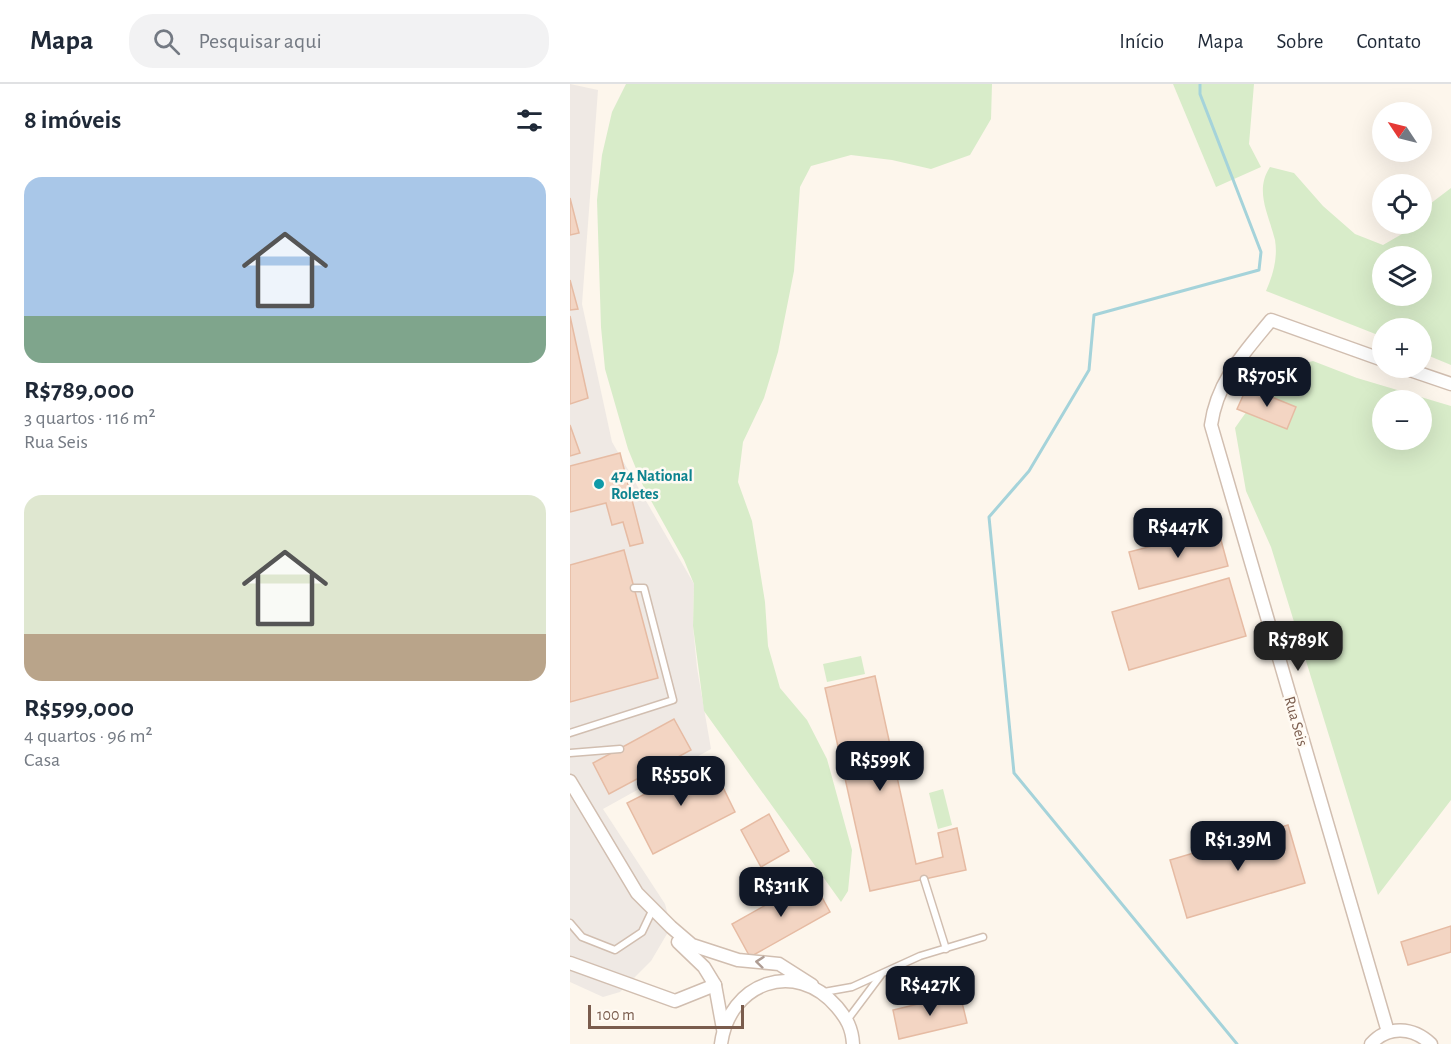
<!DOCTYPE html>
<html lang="pt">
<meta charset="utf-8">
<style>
:root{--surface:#fff;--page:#f2f2f3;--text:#1f2937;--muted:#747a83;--line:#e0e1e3;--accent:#111827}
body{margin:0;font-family:"Alegreya Sans",sans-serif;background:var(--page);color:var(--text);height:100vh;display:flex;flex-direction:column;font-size:22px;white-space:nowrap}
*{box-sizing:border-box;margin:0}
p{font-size:20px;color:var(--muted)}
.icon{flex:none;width:33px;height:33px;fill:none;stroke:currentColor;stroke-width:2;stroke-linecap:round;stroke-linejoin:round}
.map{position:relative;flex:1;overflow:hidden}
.details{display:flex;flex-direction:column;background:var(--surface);width:570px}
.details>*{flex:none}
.needle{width:39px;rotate:305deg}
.controls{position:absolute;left:802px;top:18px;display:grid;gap:12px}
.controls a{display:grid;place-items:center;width:60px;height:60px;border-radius:50%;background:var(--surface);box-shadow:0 6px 24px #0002;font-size:30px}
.scale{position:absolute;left:18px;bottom:15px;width:156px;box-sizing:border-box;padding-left:6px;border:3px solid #7a5c4d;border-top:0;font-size:16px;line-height:21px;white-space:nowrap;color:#7a5c4d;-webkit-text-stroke:4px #fffaf3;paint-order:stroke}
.price{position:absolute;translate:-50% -51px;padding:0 14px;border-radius:12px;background:var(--accent);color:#fff;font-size:20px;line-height:39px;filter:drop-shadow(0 2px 3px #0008)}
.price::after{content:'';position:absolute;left:50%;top:36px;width:18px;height:14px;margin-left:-9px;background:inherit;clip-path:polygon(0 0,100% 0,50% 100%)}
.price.selected{background:#222;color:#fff}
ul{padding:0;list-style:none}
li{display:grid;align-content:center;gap:12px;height:318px;padding:0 24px}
li span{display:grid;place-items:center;height:186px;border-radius:18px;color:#555}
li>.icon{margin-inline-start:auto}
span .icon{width:108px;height:108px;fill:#fffc;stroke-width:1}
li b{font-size:26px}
h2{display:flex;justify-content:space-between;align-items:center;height:72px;padding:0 24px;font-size:26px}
header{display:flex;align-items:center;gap:36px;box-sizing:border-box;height:84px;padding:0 30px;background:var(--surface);border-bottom:2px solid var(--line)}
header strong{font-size:28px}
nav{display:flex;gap:33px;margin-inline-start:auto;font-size:21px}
.search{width:420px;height:54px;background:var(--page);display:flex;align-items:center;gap:15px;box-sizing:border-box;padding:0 21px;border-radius:24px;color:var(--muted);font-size:22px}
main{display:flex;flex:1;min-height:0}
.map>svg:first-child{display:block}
.industrial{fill:#efe9e4}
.green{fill:#d8ecc9;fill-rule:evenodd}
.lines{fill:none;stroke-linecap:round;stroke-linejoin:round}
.stream{stroke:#a5d3da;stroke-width:3}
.building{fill:#f3d5c3;stroke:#e6bba3;stroke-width:1.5}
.lane-casing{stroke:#d1beb0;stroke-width:9}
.street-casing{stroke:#d1beb0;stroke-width:15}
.lane{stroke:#fff;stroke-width:6}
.street{stroke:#fff;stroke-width:12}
.oneway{stroke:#af9d94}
.culture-dot{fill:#0f9aa8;stroke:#fffaf3;stroke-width:2}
.labels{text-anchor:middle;stroke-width:5;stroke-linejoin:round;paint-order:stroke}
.culture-label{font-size:16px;font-weight:bold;fill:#0d838f;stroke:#fffaf3;text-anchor:start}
.street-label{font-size:16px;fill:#7a5c4d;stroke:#fffaf3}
</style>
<header>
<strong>Mapa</strong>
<div class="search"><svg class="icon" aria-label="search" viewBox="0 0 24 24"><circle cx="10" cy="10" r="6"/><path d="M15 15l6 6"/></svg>Pesquisar aqui</div>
<nav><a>Início</a><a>Mapa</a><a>Sobre</a><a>Contato</a></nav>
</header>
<main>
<section class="details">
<h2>8 imóveis<svg class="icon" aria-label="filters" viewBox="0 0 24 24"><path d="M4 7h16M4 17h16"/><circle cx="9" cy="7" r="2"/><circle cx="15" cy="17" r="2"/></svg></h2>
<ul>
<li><span style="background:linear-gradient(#a9c7e8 75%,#7fa58c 0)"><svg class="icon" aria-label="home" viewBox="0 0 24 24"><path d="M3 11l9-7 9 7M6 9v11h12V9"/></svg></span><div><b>R$789,000</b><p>3 quartos · 116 m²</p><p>Rua Seis</p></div></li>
<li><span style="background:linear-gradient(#dfe7d0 75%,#b9a48a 0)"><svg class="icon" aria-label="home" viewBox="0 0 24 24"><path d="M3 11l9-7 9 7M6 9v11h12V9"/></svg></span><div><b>R$599,000</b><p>4 quartos · 96 m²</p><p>Casa</p></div></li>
</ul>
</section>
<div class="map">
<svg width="881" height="960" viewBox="0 0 881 960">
<rect width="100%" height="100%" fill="#fdf6ec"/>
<path class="industrial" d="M0,0l28,6 -16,214 30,138 82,142 -1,42 4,42 14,81 -108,60 62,95 6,23 -20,34 -31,31 -17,5 -33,-15z"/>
<g class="green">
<path d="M56,0h366l-1,35 -21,36 -39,14 -39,-9 -41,-5 -40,11 -11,21 -6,84 -16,81 -14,46 -21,44 -5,40 14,39 13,81 3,44 12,42 27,32 20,39 25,91 -4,41 -7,11 -137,-191 -11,-85 1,-42 -10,-24 -40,-72 -16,-39 -23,-80 -4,-42 -4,-127 5,-45 10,-43z"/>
<path d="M603,0h81l-5,60 12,23 -45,20z"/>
<path d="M700,83l24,6 29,33 32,28 28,11 19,-11 7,-10h13v-14l29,-22v177l-29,-12v-25h-39v9l-117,-46c7,-16 12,-33 9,-51 -6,-25 -21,-49 -5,-73zM813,172h39v40h-39z"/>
<path d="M743,277l44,17 94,28v394l-73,95 -107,-348 -25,-56 -11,-63c22,-31 40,-58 78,-67zM813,316h39v40h-39z"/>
<path d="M291,572l4,18 -38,8 -4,-18z"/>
<path d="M373,705l9,36 -14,4 -9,-36z"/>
</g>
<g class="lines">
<path class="stream" d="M630,0v10l61,158 -2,18 -165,45 -5,55 -60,101 -40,46 25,256 223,271"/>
</g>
<g class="building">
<path d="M0,114l9,35 -9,2z"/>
<path d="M0,196l8,29 -8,1z"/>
<path d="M0,232l18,82 -18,6z"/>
<path d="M677,303l49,20 -9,22 -50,-20z"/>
<path d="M0,341l10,28 -10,3z"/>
<path d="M50,369l23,90 -13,3 -7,-24 -11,3 -6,-22 -36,9v-46z"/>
<path d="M648,445l10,37 -89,23 -10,-37z"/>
<path d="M54,466l34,128 -88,24v-137z"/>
<path d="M659,494l17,58 -117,34 -17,-58z"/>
<path d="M305,592l41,188 27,-7 -5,-24 19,-5 9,42 -96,21 -45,-203z"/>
<path d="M104,635l17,31 -82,44 -16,-31z"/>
<path d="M140,677l25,51 -82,42 -26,-51z"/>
<path d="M199,730l20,37 -28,16 -20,-37z"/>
<path d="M718,741l17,58 -118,35 -17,-58z"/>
<path d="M242,795l18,33 -80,45 -18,-33z"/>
<path d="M881,842v26l-43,13 -7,-23z"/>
<path d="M390,910l7,29 -68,16 -6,-29z"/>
</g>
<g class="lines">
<defs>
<g id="lane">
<path d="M0,649l103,-33 -29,-112h-10"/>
<path d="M0,669l50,-4"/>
<path d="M354,795l22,70"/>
<path d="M0,839l12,14 33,13 27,-18 10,-21"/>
<path d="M254,908l28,-5 68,-31 63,-19"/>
<path d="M278,935l33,-44"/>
</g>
<g id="street">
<path d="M813,276l-112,-40c-27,33 -54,61 -60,105l177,607"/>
<path d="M834,284l47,16"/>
<path d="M0,697l67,112 34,34 21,18 46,15 41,4 33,21"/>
<path d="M108,858l26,25 11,18 8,44"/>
<path d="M0,879l105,38 40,-16"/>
<path d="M151,960c8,-61 74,-86 116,-37 10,12 15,21 16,37"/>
<path d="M801,960c17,-19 42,-17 60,0"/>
</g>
</defs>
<use href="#lane" class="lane-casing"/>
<use href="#street" class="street-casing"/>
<use href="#lane" class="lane"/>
<use href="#street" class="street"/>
</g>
<defs><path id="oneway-chevron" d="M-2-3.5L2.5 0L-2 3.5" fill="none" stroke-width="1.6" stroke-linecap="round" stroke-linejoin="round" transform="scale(1.5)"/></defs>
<use class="oneway" href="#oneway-chevron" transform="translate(190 878) rotate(-174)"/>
<circle class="culture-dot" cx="29" cy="400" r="6"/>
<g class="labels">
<g class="culture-label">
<text x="41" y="397">474 National<tspan x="41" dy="18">Roletes</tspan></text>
</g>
<g class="street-label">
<text transform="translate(727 637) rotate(74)" y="6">Rua Seis</text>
</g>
</g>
</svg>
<div class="controls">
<a><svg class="needle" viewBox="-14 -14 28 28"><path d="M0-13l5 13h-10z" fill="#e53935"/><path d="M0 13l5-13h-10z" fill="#747a83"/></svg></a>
<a><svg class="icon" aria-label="locate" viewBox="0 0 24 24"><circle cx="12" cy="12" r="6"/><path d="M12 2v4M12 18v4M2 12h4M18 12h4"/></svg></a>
<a><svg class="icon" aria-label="layers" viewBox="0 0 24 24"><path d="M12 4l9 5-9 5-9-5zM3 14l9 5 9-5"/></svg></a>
<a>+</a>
<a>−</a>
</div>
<div class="scale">100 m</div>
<b class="price" style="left:697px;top:324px">R$705K</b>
<b class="price" style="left:608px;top:475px">R$447K</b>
<b class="price selected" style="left:728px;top:588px">R$789K</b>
<b class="price" style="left:310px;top:708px">R$599K</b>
<b class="price" style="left:111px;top:723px">R$550K</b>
<b class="price" style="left:668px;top:788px">R$1.39M</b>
<b class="price" style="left:211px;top:834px">R$311K</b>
<b class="price" style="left:360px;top:933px">R$427K</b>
</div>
</main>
